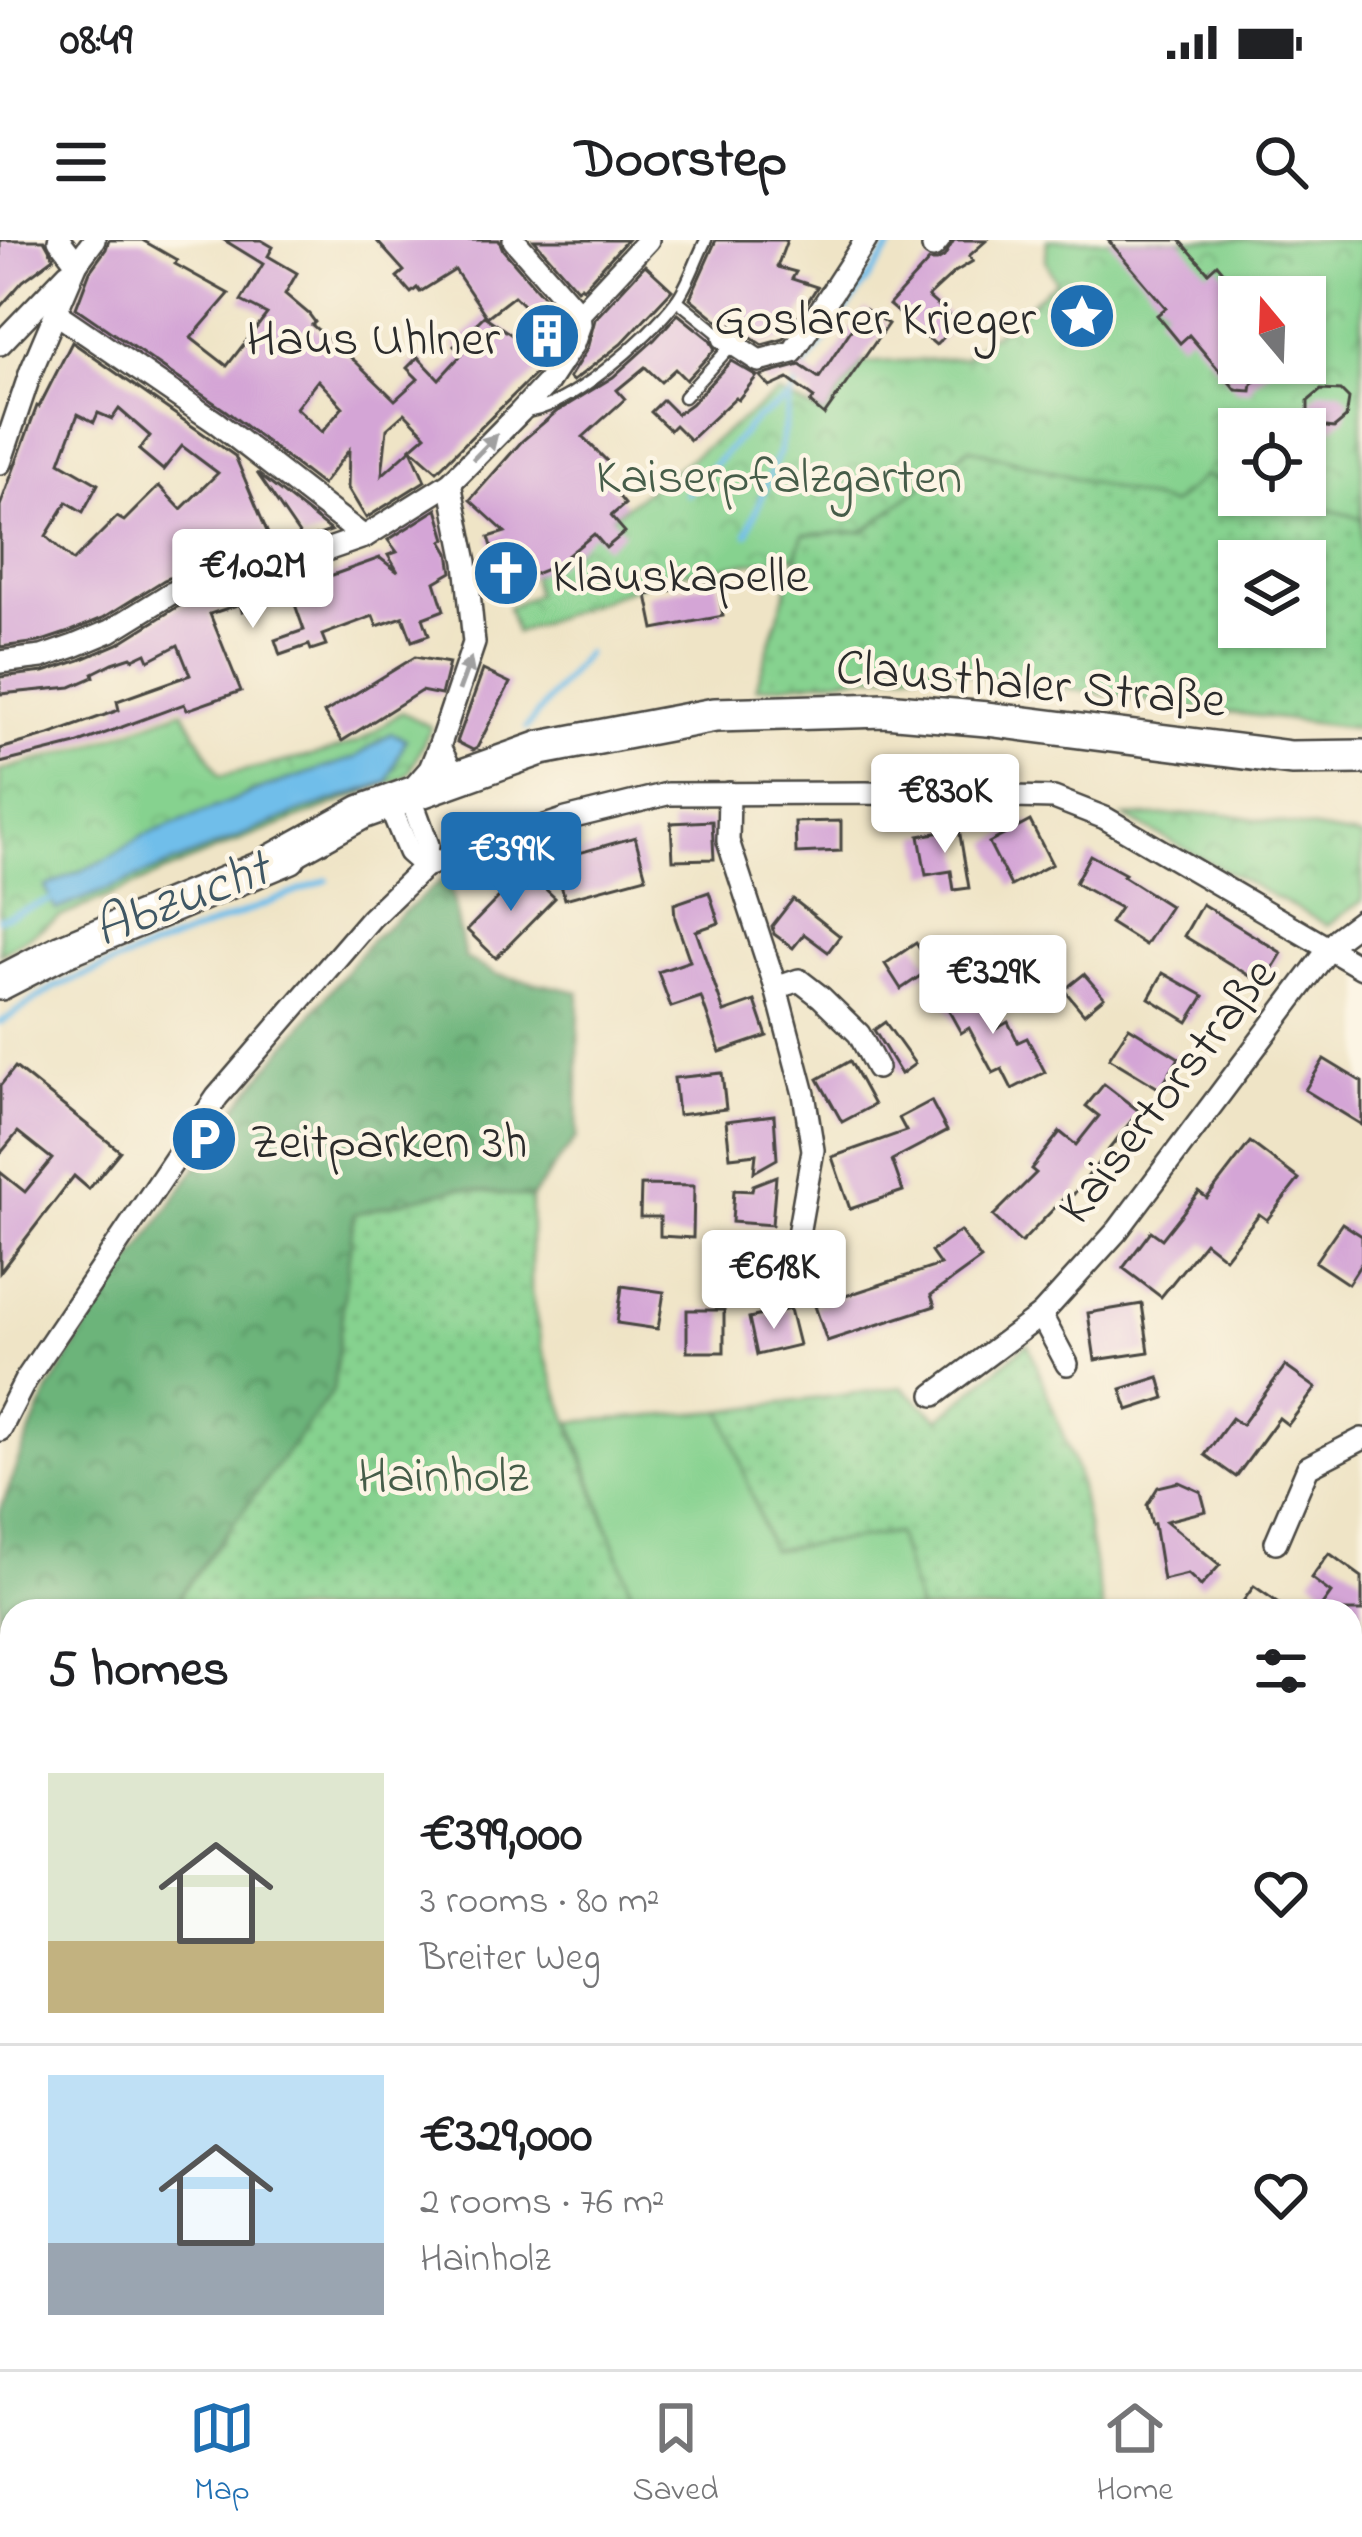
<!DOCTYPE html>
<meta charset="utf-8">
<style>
:root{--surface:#fff;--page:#f6f6f6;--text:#202124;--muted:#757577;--line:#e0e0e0;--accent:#1f6fb2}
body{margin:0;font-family:"Indie Flower",sans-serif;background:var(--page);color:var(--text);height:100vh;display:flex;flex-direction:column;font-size:45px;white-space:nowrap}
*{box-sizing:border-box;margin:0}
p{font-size:39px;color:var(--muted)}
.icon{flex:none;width:66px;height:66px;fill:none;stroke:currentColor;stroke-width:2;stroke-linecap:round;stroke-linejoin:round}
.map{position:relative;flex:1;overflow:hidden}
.side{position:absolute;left:0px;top:1359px;width:1362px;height:771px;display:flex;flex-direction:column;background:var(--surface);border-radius:36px 36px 0 0;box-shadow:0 3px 9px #0004}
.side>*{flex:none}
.needle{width:78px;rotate:341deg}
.buttons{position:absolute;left:1218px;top:36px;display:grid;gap:24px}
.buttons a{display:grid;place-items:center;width:108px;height:108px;border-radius:0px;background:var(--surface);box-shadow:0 3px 9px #0004;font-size:60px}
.price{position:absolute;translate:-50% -102px;padding:0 27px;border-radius:12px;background:#fff;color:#222;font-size:39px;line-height:78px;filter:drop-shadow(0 3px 6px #0008)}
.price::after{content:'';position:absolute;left:50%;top:72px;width:36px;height:27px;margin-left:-18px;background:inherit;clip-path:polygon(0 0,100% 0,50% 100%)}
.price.current{background:var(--accent);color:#fff}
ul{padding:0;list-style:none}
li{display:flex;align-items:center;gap:36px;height:300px;padding:0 48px}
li+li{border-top:3px solid var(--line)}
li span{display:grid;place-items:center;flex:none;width:336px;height:240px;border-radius:0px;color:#555}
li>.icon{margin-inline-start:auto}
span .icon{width:144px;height:144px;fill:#fffc;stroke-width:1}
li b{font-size:51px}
h2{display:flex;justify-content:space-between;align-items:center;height:144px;padding:0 48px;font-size:51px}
.status{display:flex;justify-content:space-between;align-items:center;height:84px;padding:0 60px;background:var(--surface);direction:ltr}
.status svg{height:33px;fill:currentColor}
header{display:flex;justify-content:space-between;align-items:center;height:156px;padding:0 48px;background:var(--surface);font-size:54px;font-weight:800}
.dock{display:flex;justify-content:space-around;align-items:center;height:168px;border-top:3px solid var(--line);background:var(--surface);font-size:33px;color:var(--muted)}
.dock a{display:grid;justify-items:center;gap:6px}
.dock .current{color:var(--accent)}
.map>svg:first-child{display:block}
.grass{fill:#86d28f;stroke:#587e5d;stroke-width:3}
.forest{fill:url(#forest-crowns);stroke:#4c7052;stroke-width:3}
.park{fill:url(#park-crowns);stroke:#587e5d;stroke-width:3;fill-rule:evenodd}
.garden{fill:url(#garden-dots);stroke:#587e5d;stroke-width:3;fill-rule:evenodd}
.water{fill:#6fbeea;stroke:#4d748a;stroke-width:3}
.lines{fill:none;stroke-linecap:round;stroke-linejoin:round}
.stream{stroke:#6fbeea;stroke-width:6}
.building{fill:#d4a5d6;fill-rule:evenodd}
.service-casing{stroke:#484742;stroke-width:15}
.minor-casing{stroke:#484742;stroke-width:26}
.primary-casing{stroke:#484742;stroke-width:38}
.service{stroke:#fff;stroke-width:10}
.minor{stroke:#fff;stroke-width:21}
.primary{stroke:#fff;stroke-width:33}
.oneway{fill:#a0a0a0}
.labels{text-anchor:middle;stroke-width:9;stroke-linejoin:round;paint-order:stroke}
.poi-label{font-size:51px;fill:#2b2b2b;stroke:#fcf5e5;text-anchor:end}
.park-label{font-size:51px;fill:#465d49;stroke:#fcf5e5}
.street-label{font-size:51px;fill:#2b2b2b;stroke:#fcf5e5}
.water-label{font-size:54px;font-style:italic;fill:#3f5764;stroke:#fcf5e5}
</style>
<div class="status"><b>08:49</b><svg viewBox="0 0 49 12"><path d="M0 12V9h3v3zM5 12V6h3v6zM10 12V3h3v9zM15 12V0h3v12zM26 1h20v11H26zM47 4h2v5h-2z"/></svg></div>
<header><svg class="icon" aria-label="menu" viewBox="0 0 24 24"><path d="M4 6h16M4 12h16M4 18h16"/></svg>Doorstep<svg class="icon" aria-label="search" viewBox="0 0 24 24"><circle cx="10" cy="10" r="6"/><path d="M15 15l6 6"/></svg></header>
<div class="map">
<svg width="1362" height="2129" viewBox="0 0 1362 2129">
<defs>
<pattern id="forest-crowns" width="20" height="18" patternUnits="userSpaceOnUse" patternTransform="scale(3)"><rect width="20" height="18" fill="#6cb47a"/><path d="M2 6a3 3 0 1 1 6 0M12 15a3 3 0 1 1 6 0" fill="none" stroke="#599364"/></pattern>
<pattern id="park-crowns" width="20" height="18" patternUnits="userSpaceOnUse" patternTransform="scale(3)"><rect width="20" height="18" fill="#86d28f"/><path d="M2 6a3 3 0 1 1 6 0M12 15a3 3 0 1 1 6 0" fill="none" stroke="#74b47c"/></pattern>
<pattern id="garden-dots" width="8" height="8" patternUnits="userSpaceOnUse" patternTransform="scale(3)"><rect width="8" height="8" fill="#86d28f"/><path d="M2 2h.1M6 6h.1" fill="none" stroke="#74b47c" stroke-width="1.8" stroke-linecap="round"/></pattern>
</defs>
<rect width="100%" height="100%" fill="#fcf5e5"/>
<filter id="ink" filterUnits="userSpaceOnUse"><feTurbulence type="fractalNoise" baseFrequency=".00833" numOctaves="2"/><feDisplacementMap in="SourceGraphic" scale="24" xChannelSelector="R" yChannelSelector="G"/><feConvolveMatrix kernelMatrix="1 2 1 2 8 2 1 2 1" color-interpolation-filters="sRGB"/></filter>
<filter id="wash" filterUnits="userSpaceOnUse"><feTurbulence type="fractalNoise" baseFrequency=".004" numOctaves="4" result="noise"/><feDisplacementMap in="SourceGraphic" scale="48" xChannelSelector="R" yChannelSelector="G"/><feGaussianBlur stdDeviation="2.7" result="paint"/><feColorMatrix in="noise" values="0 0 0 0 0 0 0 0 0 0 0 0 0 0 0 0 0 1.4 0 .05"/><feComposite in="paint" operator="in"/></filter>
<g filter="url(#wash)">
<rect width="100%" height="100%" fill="#efe4c6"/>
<g class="grass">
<path d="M723,1171l48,139 126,-17 22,78h-281l-67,-189z"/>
<path d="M1362,1759v203l-12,-106v-67z"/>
<path d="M1362,1965v164h-457l-3,-11h448v-144z"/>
<path d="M267,2118h594l3,11h-592z"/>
</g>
<path class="forest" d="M448,635l17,83 33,17 81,17 -2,145 -46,61 -72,-10 -104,26 -22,177 -153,204 4,16h-172v183l-12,-83v-199l19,-53 29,-67 34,-57 157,-231 133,-165z"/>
<g class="park">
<path d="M1047,0h315v278l-94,-23h37v-66h-66v58l-35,-10 -33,28 -202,-57 -104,83 -62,4 -7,21 -130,19 -150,58 -8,-26 28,-13 -4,-18 246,-183 46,22 39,-52 101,-5 92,-76 -10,-22zM1239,57h66v66h-66z"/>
<path d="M183,470l37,66 104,-23 34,-11 44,-30 29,15 -21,44 -7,7 -187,72 -156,67 -60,37v-183l89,-25z"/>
<path d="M1220,573l142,24v64l-35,24 -202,-108z"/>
</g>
<g class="garden">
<path d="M969,208l202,57 33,-29 35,11v8h29l94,23v211l-184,-23 -244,-38 -178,20 47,-153 62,-4zM1239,321h66v66h-66z"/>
<path d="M459,948l72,10v95l11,55 96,263h-454l-4,-16 153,-204 21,-177z"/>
<path d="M1028,1103l49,129 26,139h-184l-22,-78 -126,17 -48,-139 179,-24 37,32z"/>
<path d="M1350,1506l12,2v251l-12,30z"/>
<path d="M1350,1856l12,106 -12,12z"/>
</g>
<path class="water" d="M391,493l15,6 -19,43 -87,30 -244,98 -11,-23 62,-28 36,-23 118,-47 94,-31z"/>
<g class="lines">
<g class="stream">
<path d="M805,128l91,-128"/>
<path d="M687,254l69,-75 32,-20"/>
<path d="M747,294l33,-85 10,-51 6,-13"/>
<path d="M526,488l60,-75"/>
<path d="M0,679l51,-19"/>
<path d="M0,783l55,-36 272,-107"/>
<path d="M0,2082l12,8"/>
<path d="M53,2118l16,11"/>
</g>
</g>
<g id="blocks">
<g class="building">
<path d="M0,0h44l10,18 -31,23 -23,26z"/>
<path d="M109,0h33l35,20 -2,4 54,30 -38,44 36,28 40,-52 -26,-13 22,-37 -39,-24h37l12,7 -5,9 29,17 -12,21 24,20 6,8 -3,3 43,36 40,39 23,-21 -11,-11 11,-11 21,22 23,-25 -8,-8 30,-30 35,24 16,-22 7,6 -28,-28 -27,21 -32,-47 -35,22 -3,-4 -6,5 -14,-16 7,-6 -28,-31h123l4,10 53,61 -13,14 16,13 -23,35 -99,98 -26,-23 15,-13 -21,-22 -18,16 -5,46 29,-26 14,32 -59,37 -18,-30 1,-38 -27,35 -96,-74 -150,-103 14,-37 16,-22zM318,140l25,27 -21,25 -26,-24z"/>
<path d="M534,0h93l-44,48 -2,-2 -4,3z"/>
<path d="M716,0h71l-10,27 19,5 -4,7 25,8 -33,52 -22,6 -30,-20 -10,-1 -32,-26z"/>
<path d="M954,0h33l-18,16 4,5 -18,11 -27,25 30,26 -22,22 -47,-40 40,-44h8l7,-4z"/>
<path d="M1108,0h72l28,32 9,-8 23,28 -9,8 8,9v54h38l-25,21 -1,7 -15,-1 -47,-55 -9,8 -23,-28 9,-7z"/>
<path d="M645,25l27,25 -51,54 -48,37 -4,-3 18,-29 8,-30z"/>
<path d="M865,69l23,15 -64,91 -14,-12 4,-5 -26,-19 -18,8 -10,-11 40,-11 19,13z"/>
<path d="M678,74l31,25 6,10 -29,31 -11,-11 -14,13 -16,-15 -28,23 8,9 -42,38 27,27 -10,9 25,31 -14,12 14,16 -19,16 -12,-14 -39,32 -71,28 -3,-30 15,-5 -7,-22 16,-5 -35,-32 52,-59 34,-29 57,-35 41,-37z"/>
<path d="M72,102l163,114 36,85 -34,8 -73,31 -61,38 -34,14 -30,10 -39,5v-141l37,-100 2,1zM119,169l31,27 -11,14 24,20 19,-24 36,27 -37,36 -22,-23 -35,35 -7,-4 -44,44 -27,-25 21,-34 16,10 15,-28 -38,-22 18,-48 16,8 4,-9 14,6z"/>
<path d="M731,121l26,15 -19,24 -3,-2 -45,42 -15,-15 -5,5 -19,-18 12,-12 14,14 14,-10z"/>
<path d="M1321,150l20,1 8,8 -3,19 -12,10 -15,-2 -11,-13v-12z"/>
<path d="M257,233l74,58 -28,9z"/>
<path d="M437,269l9,30 -4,2 7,12 3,19 -17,10 9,28 -21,8 6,17 -17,6 -9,-24 -26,9 -4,-10 -51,19 4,10 -15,5 -2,-5 -29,10 -5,-15 29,-10 -13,-37 -49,18 -2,-7 -30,10 31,77 -54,19 -3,-6 -108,40 -76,19v-14l49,-14 70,-25 -2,-9 73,-26 -12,-30 -29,15 -3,-7 -13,6 -2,-2 -18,6 -20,10 1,4 -23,10 -71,7v-17l44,-5 36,-12 38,-16 59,-37 71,-30 29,-7h15l7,17 81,-29 18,14 -10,-17 9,-3 -9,-12z"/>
<path d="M717,342l6,34 -69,13 -7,-34z"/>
<path d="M415,417l34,6 -8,32 -20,-4 -79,50 -18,-28z"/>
<path d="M483,430l27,13 -33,65 -4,2 -16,-8z"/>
<path d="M712,581l2,38 -41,1 -2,-37z"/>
<path d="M841,581v30l-45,2 -1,-31z"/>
<path d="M1030,581l22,43 -41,22 -22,-43z"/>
<path d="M959,589l10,59 -15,2 -3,-19 -25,4 -7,-39z"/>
<path d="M635,597l11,40 -81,22 -11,-39z"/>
<path d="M1090,615l35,19 -2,2 47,30 -25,39 -35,-22 10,-15 -45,-25z"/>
<path d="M525,630l30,28 -59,60 -29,-28z"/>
<path d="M709,652l10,31 -23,8 28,81 31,-11 12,35 -47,16 -19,-55 -30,10 -13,-35 32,-11 -15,-43 -1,-14z"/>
<path d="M793,659l47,37 -12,16 -24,-18 -11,14 -19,-14 -2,-8z"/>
<path d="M1202,664l80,49 -19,31 -79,-48z"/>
<path d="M916,703l16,25 -31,21 -16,-25z"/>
<path d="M1163,733l41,23 -16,26 -39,-24z"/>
<path d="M1084,734l20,23 -20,17 -20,-24z"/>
<path d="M968,739l28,50 12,-7 10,20 9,-4 18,34 -33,17 -10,-20 -9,4 -24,-45 -8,5 -21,-38z"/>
<path d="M885,782l30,42 -14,10 -27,-44z"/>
<path d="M1129,787l50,31 -19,31 -51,-31z"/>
<path d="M1324,819l38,23v43l-57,-35z"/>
<path d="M850,821l24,44 -32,17 -24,-43z"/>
<path d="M15,827l105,84 -31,38 -15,-13 -74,96v-100l25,20 27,-33 -34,-27 -18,22v-68z"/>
<path d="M722,833l4,36 -48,6 -4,-37z"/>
<path d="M1104,844l35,27 -69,88 -4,-3 -45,47 -28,-27 43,-43 -5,-4 29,-37 16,13 23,-29 -13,-10z"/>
<path d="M931,861l16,30 -55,29 11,31 -53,18 -18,-52 74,-26 -7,-13z"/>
<path d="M774,875l3,44 -23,13 2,-18 -26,3 -4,-36z"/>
<path d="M1250,902l49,37 -32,41 -8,-6 -34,44 -20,-16 -44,55 -38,-29 28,-37 11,8 37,-47 8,6z"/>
<path d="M776,936l-4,49 -40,-3 2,-32 18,1 1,-6z"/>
<path d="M641,945l53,1 -1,52 -33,-2v-19h-20z"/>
<path d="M1342,983l20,13v26l-14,22 -33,-22z"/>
<path d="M960,991l21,28 -50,36 4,11 -108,35 -12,-35 125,-41 -9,-13z"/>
<path d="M622,1046l42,6 -6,37 -41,-6z"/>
<path d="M1142,1064l7,48 -54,8 -7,-47z"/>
<path d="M790,1069l9,36 -42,10 -8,-37z"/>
<rect x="687" y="1070" width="37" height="42"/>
<path d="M1285,1126l31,22 -28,37 -9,-7 -43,59 -31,-22 27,-37 10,7z"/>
<path d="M1159,1137l6,21 -37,12 -7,-21z"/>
<path d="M1179,1242l22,10 5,19 -40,10 54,44 -19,21 -13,-12 -25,6 -9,-56 -2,1 -5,-20 11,-18z"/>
<path d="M1329,1313l33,24v34h-44l13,-18 -20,-15z"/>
<path d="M1254,1346l36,25h-54z"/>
</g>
</g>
</g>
<g filter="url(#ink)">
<use href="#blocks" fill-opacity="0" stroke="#484742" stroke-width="3"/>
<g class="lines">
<defs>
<g id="service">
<path d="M677,60l47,38"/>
<path d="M684,157l48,-52"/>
<path d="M523,172c45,-2 126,-75 153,-111 13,-17 20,-42 30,-61"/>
<path d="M368,2118l2,11"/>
<path d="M880,2118l3,11"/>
</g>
<g id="minor">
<path d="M59,0l18,23"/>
<path d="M514,0l65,74"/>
<path d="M933,7l6,-7"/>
<path d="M56,73l161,110 147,114"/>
<path d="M724,98l35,23 34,-9 73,-112"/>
<path d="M0,104l68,-71"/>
<path d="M0,223l31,-92 46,-108 17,-23"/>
<path d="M450,243l16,79 8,81 -35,104 10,19 12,9"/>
<path d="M0,422l42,-5 32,-11 36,-15 60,-37 73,-31 32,-8h37l52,-18 86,-54 70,-71 28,-30 25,-38 7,-20 -1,-10 69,-74"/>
<path d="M729,553l-1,48 48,147 28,106 9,56 -16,90 28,21 -88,18"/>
<path d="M388,561l21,51 16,14"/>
<path d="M425,626l3,-21 -19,-52 21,-24 9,-22"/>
<path d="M776,748l23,-8 22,17 38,37 18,34"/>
<path d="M1041,1075l26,49"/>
<path d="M934,1155l107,-80 77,-85 211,-281 9,-11 24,-18"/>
<path d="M0,1190l25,-49 192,-284 154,-179 54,-52 141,-47 101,-25 199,-1 188,5 51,20 257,150"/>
<path d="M1276,1302l32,-75 54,-28"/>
<path d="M0,1677l12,33"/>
<path d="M171,2118l5,11"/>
</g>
<g id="primary">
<path d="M268,624l94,-52 179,-64 174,-33 170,-5 102,9 304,39 71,-1"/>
<path d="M0,743l62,-32 227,-94"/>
</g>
</defs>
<use href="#service" class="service-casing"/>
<use href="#minor" class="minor-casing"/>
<use href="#primary" class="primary-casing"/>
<use href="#service" class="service"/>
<use href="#minor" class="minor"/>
<use href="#primary" class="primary"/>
</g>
<defs><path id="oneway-solid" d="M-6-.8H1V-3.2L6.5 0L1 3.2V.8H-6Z" transform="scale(3)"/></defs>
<g class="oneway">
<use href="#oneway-solid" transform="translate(485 207) rotate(-46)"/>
<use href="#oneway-solid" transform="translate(465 434) rotate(-70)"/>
</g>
</g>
<defs>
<symbol id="sight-disc" viewBox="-11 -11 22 22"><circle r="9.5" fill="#1f6fb2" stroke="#fcf5e5"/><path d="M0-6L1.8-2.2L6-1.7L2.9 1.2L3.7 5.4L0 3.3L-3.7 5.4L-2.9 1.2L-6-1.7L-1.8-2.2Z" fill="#fff"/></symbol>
<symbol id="building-disc" viewBox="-11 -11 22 22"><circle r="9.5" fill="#1f6fb2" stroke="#fcf5e5"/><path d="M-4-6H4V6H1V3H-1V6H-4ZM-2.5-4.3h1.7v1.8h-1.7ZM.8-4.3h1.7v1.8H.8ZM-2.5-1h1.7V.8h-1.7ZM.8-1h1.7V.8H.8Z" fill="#fff"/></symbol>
<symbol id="church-disc" viewBox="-11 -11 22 22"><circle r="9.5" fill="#1f6fb2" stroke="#fcf5e5"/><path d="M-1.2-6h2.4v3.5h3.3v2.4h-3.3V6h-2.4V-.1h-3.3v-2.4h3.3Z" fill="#fff"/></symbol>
<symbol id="parking-disc" viewBox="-11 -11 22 22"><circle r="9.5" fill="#1f6fb2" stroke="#fcf5e5"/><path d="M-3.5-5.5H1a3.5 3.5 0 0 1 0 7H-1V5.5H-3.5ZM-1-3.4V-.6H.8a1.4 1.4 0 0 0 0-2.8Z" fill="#fff"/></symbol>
</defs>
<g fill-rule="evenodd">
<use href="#sight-disc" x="1044" y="38" width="76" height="76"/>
<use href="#building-disc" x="509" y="58" width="76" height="76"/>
<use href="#church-disc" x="468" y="295" width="76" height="76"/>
<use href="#parking-disc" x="166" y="861" width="76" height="76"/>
</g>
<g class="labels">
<g class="poi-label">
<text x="1036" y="94">Goslarer Krieger</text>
<text x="500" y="114">Haus Uhlner</text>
<text x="552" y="351" text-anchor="start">Klauskapelle</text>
<text x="250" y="917" text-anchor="start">Zeitparken 3h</text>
</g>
<g class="park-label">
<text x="779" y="252">Kaiserpfalzgarten</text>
<text x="443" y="1251">Hainholz</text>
</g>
<g class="street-label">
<text transform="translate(1031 441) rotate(5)" y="18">Clausthaler Straße</text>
<text transform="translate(1165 849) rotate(-52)" y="18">Kaisertorstraße</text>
</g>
<g class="water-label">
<text transform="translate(180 656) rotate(-21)" y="19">Abzucht</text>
</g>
</g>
</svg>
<div class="buttons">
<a><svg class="needle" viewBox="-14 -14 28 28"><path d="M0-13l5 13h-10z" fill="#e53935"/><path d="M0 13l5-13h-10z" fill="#757577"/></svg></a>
<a><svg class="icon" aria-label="locate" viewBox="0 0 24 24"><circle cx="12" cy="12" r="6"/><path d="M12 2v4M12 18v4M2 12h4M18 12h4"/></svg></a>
<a><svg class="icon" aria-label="layers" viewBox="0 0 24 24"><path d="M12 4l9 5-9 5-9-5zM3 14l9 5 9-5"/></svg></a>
</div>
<b class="price" style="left:253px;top:391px">€1.02M</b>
<b class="price" style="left:945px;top:616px">€830K</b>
<b class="price current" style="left:511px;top:674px">€399K</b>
<b class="price" style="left:993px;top:797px">€329K</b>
<b class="price" style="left:774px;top:1092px">€618K</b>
<section class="side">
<h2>5 homes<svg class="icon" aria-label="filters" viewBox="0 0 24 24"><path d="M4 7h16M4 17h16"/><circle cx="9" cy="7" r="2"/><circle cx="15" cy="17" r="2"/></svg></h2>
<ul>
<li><span style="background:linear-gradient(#dfe7d0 70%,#c2b280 0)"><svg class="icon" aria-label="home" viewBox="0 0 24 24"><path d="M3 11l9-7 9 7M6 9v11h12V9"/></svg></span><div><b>€399,000</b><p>3 rooms · 80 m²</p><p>Breiter Weg</p></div><svg class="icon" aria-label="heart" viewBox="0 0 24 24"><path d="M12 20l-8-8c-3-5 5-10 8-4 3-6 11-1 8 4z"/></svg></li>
<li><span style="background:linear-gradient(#bfe0f5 70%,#9aa5b1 0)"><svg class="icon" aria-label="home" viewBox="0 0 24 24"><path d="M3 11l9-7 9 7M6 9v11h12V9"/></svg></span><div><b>€329,000</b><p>2 rooms · 76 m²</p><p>Hainholz</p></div><svg class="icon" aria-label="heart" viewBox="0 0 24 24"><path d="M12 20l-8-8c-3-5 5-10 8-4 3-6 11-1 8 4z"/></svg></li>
</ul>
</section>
</div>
<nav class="dock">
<a class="current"><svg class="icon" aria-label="map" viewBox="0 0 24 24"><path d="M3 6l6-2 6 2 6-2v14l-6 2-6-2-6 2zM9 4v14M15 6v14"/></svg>Map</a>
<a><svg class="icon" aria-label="saved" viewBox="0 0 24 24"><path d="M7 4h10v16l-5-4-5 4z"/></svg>Saved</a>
<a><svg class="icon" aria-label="home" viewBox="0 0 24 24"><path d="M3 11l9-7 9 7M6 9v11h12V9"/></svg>Home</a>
</nav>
